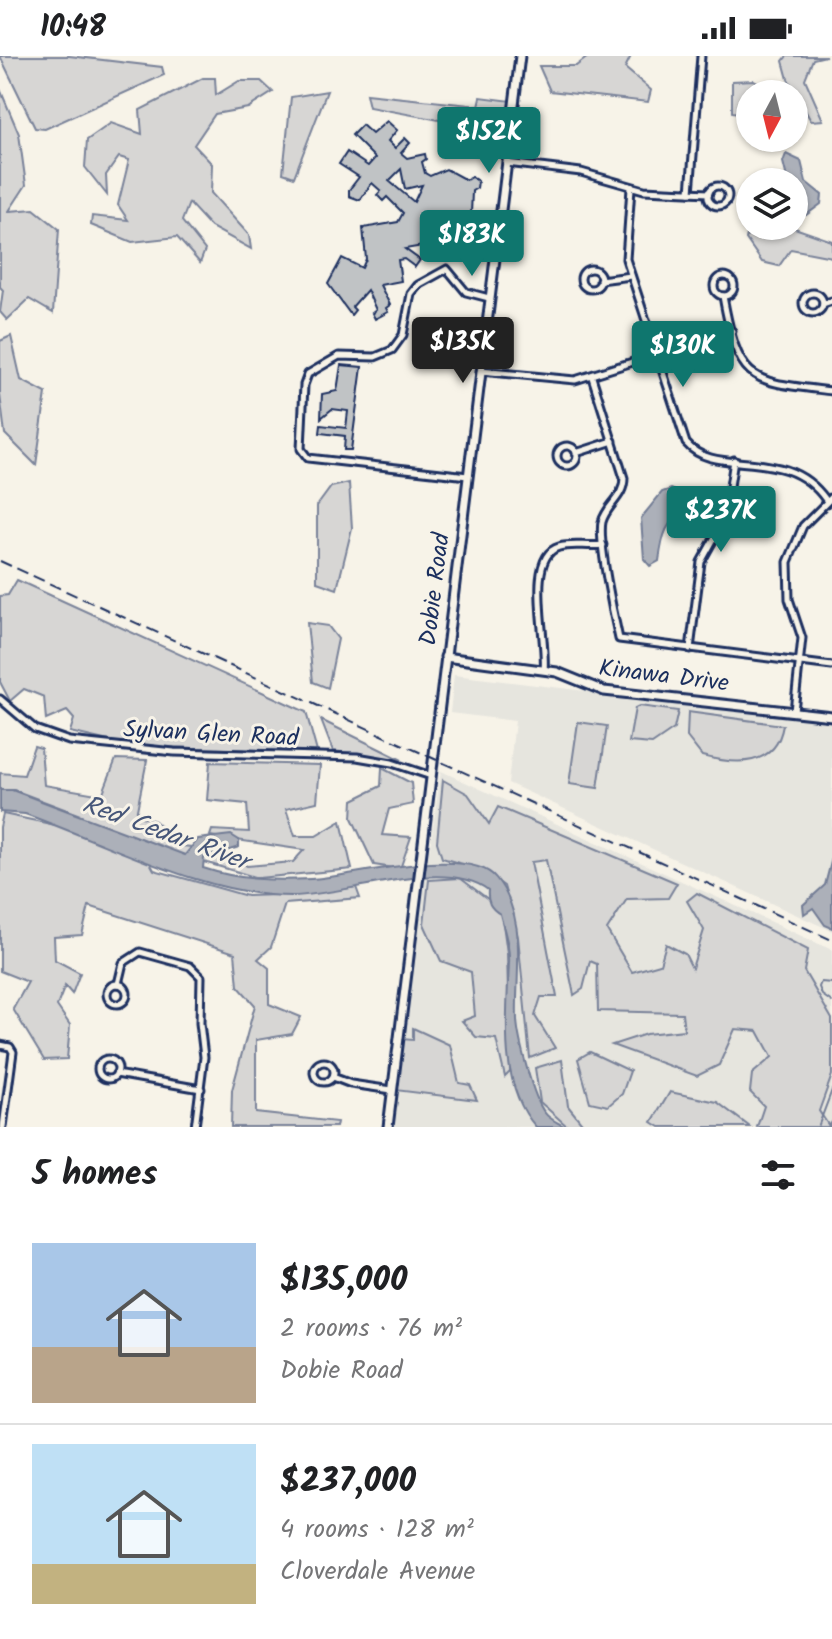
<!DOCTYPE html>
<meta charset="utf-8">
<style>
:root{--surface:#fff;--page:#f2f2f2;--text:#202124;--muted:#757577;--line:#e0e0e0;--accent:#0f766e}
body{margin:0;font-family:Kalam,sans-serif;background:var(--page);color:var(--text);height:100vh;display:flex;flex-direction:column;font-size:30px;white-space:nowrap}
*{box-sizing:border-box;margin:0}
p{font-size:26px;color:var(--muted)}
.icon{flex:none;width:44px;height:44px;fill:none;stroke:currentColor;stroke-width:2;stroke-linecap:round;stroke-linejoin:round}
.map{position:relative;height:1071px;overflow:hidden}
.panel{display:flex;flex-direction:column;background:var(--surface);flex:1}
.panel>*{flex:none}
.needle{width:52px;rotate:187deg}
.buttons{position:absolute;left:736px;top:24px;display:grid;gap:16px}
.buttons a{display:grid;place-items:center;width:72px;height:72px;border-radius:50%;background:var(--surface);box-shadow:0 2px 6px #0004;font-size:40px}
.price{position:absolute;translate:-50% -68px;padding:0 18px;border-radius:8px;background:var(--accent);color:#fff;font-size:26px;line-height:52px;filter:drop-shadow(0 2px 4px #0008)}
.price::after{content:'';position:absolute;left:50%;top:48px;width:24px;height:18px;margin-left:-12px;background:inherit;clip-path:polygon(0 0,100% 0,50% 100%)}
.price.current{background:#222;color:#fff}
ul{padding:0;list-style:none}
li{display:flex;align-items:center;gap:24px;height:200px;padding:0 32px}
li+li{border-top:2px solid var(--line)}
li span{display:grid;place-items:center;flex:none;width:224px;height:160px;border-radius:0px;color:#555}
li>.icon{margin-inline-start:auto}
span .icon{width:96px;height:96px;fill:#fffc;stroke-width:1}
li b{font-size:34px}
h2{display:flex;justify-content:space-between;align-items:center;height:96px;padding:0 32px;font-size:34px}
.status{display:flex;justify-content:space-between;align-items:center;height:56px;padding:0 40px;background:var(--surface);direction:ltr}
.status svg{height:22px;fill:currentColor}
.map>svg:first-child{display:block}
.built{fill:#e6e5de}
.green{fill:#d7d6d4;stroke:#798299;stroke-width:2}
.water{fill:#acb0b9;stroke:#727c95;stroke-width:2}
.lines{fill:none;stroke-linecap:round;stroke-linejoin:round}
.stream{stroke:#727c95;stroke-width:2}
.building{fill:#c0c3c5;stroke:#1b2f5e;stroke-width:2;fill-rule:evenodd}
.street-casing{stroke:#1b2f5e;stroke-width:11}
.secondary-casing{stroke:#1b2f5e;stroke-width:13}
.street{stroke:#f7f3e8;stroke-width:5}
.secondary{stroke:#f7f3e8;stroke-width:7}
.rail{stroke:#1b2f5e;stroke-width:2;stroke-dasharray:12 6;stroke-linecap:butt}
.labels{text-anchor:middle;stroke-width:6;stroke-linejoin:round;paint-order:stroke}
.street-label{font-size:24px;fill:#1b2f5e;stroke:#f7f3e8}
.water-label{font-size:26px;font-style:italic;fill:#465679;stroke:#f7f3e8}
</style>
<div class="status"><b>10:48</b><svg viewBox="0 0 49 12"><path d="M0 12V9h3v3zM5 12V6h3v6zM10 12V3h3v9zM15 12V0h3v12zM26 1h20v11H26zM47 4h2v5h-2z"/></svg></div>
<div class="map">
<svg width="832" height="1071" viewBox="0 0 832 1071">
<rect width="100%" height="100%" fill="#f7f3e8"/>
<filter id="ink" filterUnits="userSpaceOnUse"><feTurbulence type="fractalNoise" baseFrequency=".0125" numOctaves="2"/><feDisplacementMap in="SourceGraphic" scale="16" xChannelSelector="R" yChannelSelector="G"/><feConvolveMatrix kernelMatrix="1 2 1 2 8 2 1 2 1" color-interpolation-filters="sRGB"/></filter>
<g filter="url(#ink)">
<g class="built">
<path d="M454,619l378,46v210l-324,-148 7,-62 -65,-8z"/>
<path d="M441,715l391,179v177h-441l4,-37 48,6 -41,-57z"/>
</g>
<g class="green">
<path d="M69,0l93,11 2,8 -119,54 -10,-1 -35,-72z"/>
<path d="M589,0h42l-6,12 26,22 -3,12 -98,-11 -11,-25h37z"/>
<path d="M787,0h39l-13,3 -8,20 18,41 -12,1 -23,-42 -5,-18z"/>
<path d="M203,22h12l1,17 23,-14h22l12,11 -25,16 -33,6 -21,31 18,19 -1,29 38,42 2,14 -40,-22 -22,-24 -7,18 23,29 -5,13 -23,-26 -45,5 -41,-17 1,-9 36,4 -10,-15 11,-45 -10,-3 -13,18 1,20 -22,-28 2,-27 24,-17 31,11 -2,-24z"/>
<path d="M754,24l24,14h-28v21l-18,-3v-31z"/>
<path d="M0,33l19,45 7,51 -17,26 25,-2 25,20 -6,84 -24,-14 -22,21 -7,-8 3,-22 -3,-3z"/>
<path d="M327,35l-33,86 -11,-4 8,-76z"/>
<path d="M366,38l113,12 2,-9 31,4 -6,46 -31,-4 2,-16 -108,-20z"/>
<path d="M750,164v6h39l43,15v16l-41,-8 -12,17 -17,-4 -16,-23z"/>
<path d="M11,280l10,44 25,13 -10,72 -31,-31 -5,-39v-54z"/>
<path d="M349,427l3,45 -15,61 -20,-7v-76l14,-19z"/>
<path d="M17,524l289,132 11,40 -187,-6 -60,-14 4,-13 -7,-8 -21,9 -2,-23 -20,-8 -14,12 -10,-19v-86l8,-1z"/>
<path d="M307,567l21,3 10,13 -10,49 -15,-6z"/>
<path d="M639,650l39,5 -4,18 -22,15 -23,-2 6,-34z"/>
<path d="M688,656l95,13c-7,43 -47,40 -81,31l-15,-19z"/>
<path d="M321,664l81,40 -69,-9z"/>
<path d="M578,666l29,4 -9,62 -29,-4z"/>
<path d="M34,690l7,2 3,37 58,10 14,-36 31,1 -11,55 19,6 27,25 41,4 24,16 46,-4 11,-12 -94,-14 2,-6 37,2 -2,-28 -40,-4 3,-38 110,3 -3,37 -31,7 9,27h21l25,-15 11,48 -94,9 -119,-35 15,27 93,26 61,-2 48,-7 4,11 -75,6 -14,43 -13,12 11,9v36l32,13 -9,17 -36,6v73l81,9 -1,5h-105l1,-37 23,-85 -17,-19 -3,-33 -146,-47 -7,29 -28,2 1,23 25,13 -8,21 -7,-8 -8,20 13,19 -3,34 -23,1 -31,-51 15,-27 -28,-11v-144l3,-13 52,11 23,-11 -64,-24h-14v-17l24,2z"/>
<path d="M382,712l29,15 2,21 -24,5 -7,26 29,2 -11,32 -26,-4 -22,-47 1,-18 28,-14z"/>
<path d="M443,724l25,14 21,30 9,-17 179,76 -9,15 -41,1 -20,31 25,42 28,-8 6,-20 19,10 7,14 12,-38 -17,-29 10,-8 111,57 -4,21 28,48v56l-13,36 10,15 3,-4v5h-75l7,-21 -14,-14 2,-18 20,-17 -14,-26 -23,-2 -16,36 -22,11 -85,-31 34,-11 38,-4 -2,-17 -84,-2 -1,-47 -7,-3 -7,28 -9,6 -28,-135 -15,2 26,135h-16l-6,19 20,32 -25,10 -12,-121 -14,-51 -22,-16 -40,-12 -5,-16z"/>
<path d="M460,822l41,31 6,44 3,119 -5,5 -9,-38 -20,-2 -14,-16 13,-5 -4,-44 -30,-11 -17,-37 5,-44z"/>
<path d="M413,972l37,17 9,38 11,2 7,15 -82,-10 7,-51 11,1z"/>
<path d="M590,996l40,19 -8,23 -14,12 -18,-4 -12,-43z"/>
<path d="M562,1004l6,46 17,21h-17l-28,-25 -5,-34z"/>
<path d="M670,1036l47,10 33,25h-90l-8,-5z"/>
</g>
<g class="water">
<path d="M786,98l15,7 5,21 16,13 -1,9 -15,11 -10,-4 -2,-29h-6l-5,-20z"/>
<path d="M671,433l17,8 2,12c-25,9 -28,29 -31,52l-9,5 -6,-7 -3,-41 21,-26z"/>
<path d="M0,734h12l173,65 13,-16 33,-4 8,5v7l-35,11 -1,10c36,12 70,13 108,11 40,-2 158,-35 185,-1 33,41 19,94 21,142 1,18 16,79 28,93 4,6 14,10 20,14h-29c-38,-42 -29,-112 -27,-164 1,-16 -5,-33 -9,-49 -10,-6 -13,-12 -12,-24 -45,-34 -141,6 -196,6 -87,0 -185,-53 -267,-82l-25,-2z"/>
<path d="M832,802v70l-7,-3 -12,-17 -9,6 -1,-9 22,-20z"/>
</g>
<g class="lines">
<g class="stream">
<path d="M832,927l-11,-1 -2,5 3,8 10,7"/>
<path d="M818,1071l14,-37"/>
</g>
</g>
<g class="building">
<path d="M387,65l10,9 -9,11 7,7 10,-10 5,5 -9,10 6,5 18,-4 1,5 -4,3 3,11 5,3 16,-7 20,11 5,-3 7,4 -1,7 -5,3 -1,23h-16l-2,13 -28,-3 4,21 -24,4 15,11 -5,7 -11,-8 -6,1 3,21 -21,4 10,20 -4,3 2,4 -13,7 -3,-6 4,-3 -9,-20 -15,17 3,3 -4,5 -23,-31 14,-26 20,10 4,-9 -3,-31 35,-6 5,-9 -16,-16 -4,4 -6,-6 4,-4 -9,-8 -12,17 -11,-4v-6l10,-13 -20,-13 8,-12 21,14 7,-8 -23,-23 10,-10 10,9zM401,113l4,20 17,-4 -8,17 -25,-21z"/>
<path d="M341,309l21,2 -11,83h-7l1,-14 -25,-3 1,-8 25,3 2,-17 -16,-2 -11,9 1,-24 15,-3z"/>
</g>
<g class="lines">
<defs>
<g id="street">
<path d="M507,107l74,9 63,18 65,3"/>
<circle cx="718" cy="140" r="10"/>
<path d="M631,132l-5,71 60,184c30,36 99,-1 140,57"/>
<path d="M690,136l11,-136"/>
<circle cx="591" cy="223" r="10"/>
<circle cx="724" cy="230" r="10"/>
<path d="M600,224l31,-4"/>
<circle cx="813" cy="247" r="10"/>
<path d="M723,240c16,89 27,85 109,95"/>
<path d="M823,248l9,-3"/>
<path d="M481,315l94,9 157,-49"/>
<path d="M592,321l32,101c0,20 -17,26 -22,44 -4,20 12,95 17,117l213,27"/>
<circle cx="567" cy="400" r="10"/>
<path d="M576,397l37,-12"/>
<path d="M468,420l-160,-18 -7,-9 3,-64 4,-11 31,-18 36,1 17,-7 11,-15 8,-41 7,-9 29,-16 19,23 23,6"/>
<path d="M690,593l11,-87 24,-43 9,-59"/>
<path d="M544,614c4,-29 -20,-113 15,-123 13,-4 29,0 44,-2"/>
<path d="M0,643l35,30 34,12 105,11 183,5 35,6 39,13"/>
<path d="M794,655l8,-73 -13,-39 -1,-37 15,-36 29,-29"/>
<circle cx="117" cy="938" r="10"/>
<path d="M118,928l5,-21 17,-11 50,14 11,11 -1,46 4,34 -9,70"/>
<path d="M0,989l10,2 3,5 -10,75"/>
<circle cx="108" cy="1013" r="10"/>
<circle cx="324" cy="1016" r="10"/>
<path d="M116,1018l85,15"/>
<path d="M333,1021l18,7 41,6"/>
</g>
<g id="secondary">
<path d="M445,601l112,15 47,19 228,25"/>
<path d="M388,1071l132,-1071"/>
</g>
</defs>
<use href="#street" class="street-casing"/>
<use href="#secondary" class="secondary-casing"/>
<use href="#street" class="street"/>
<use href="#secondary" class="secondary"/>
<path class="rail" d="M0,505l832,379"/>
</g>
</g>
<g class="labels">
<g class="street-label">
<text transform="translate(434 533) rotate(-83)" y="8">Dobie Road</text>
<text transform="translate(664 619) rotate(7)" y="8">Kinawa Drive</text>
<text transform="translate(211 677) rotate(3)" y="8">Sylvan Glen Road</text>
</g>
<g class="water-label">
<text transform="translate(166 776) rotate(20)" y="9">Red Cedar River</text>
</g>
</g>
</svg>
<div class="buttons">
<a><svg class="needle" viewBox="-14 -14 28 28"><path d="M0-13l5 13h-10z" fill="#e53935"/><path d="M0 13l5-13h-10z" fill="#757577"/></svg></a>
<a><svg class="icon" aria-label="layers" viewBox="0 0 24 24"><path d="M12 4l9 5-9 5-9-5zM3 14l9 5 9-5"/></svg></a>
</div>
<b class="price" style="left:489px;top:119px">$152K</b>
<b class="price" style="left:472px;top:222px">$183K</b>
<b class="price current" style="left:463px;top:329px">$135K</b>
<b class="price" style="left:683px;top:333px">$130K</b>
<b class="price" style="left:721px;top:498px">$237K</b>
</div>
<section class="panel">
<h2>5 homes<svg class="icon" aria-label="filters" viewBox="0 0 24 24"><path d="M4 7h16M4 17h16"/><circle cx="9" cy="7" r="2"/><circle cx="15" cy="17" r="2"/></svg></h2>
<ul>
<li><span style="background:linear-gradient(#a9c7e8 65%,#b9a48a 0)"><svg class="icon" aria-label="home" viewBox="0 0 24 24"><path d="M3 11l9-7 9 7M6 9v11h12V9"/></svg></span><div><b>$135,000</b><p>2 rooms · 76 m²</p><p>Dobie Road</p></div></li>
<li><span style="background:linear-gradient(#bfe0f5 75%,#c2b280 0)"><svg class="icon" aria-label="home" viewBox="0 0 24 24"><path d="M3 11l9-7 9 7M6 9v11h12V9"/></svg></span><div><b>$237,000</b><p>4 rooms · 128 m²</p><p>Cloverdale Avenue</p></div></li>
</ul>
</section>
